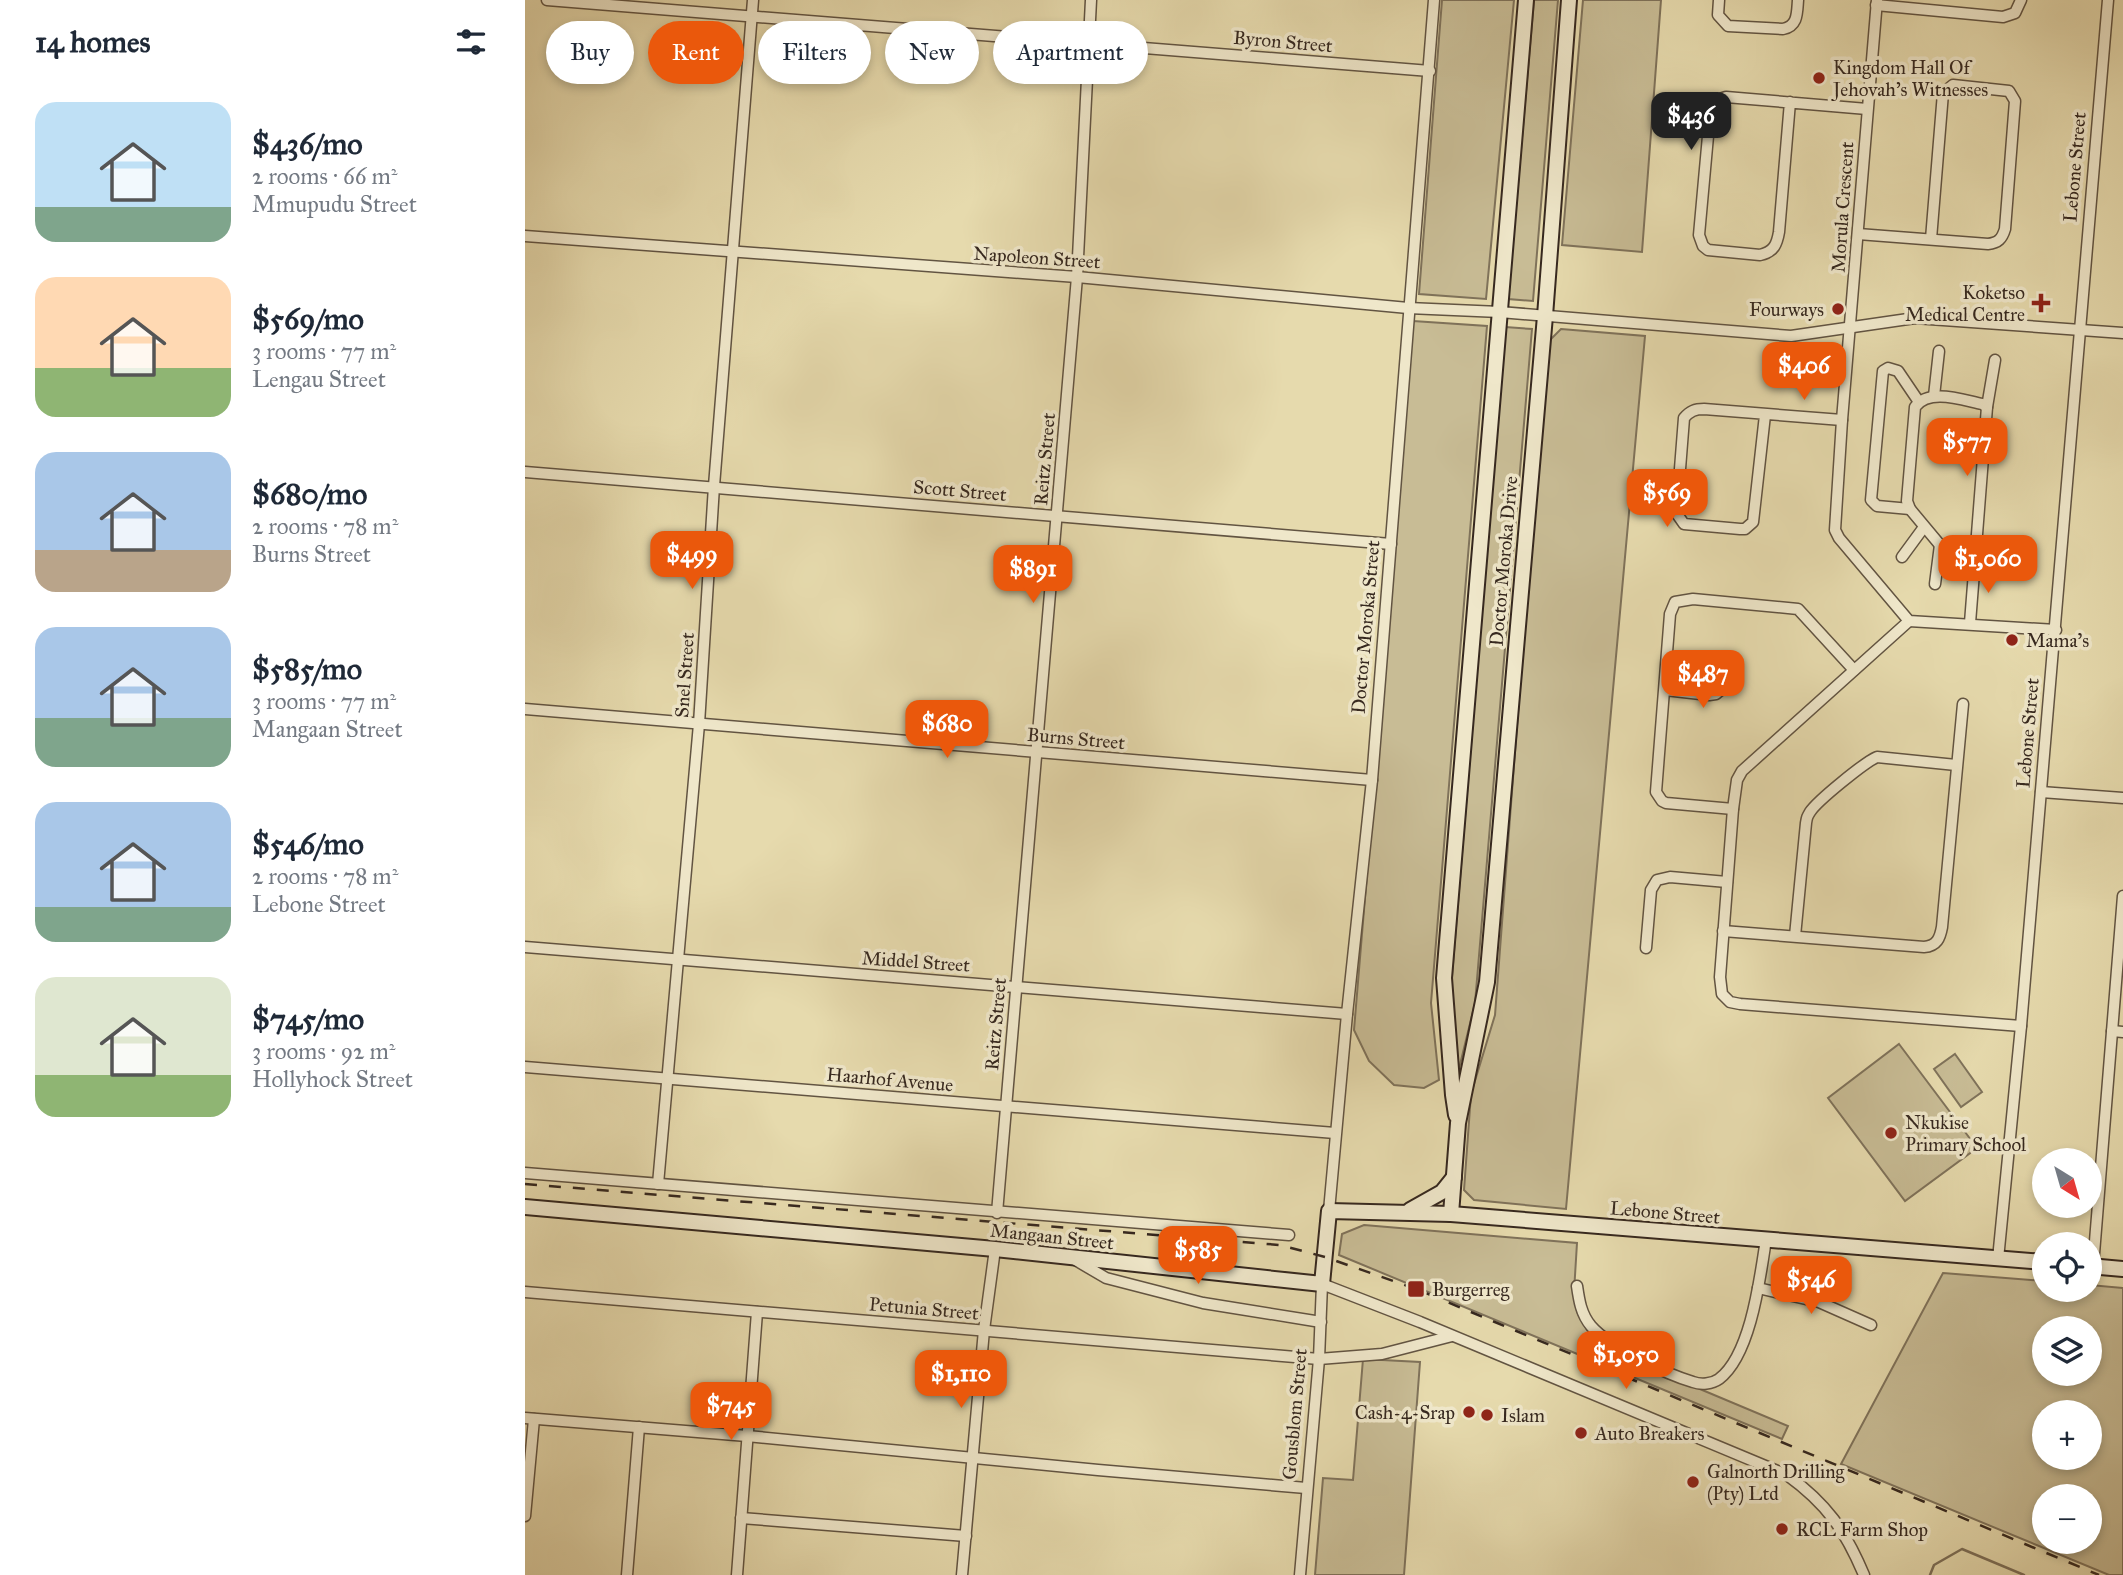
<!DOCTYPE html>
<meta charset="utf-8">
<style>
:root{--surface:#fff;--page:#f2f2f3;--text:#1f2937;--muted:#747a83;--accent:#ea580c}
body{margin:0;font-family:"IM FELL Great Primer",serif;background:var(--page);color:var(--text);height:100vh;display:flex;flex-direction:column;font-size:26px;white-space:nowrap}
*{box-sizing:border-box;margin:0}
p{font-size:23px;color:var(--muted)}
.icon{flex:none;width:38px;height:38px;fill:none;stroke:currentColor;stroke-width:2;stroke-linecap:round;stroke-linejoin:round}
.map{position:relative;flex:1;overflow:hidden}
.side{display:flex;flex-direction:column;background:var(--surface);width:525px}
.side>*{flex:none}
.banner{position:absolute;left:21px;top:21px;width:665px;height:63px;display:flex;gap:14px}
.needle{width:46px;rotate:143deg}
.buttons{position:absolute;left:1507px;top:1148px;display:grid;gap:14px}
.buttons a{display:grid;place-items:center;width:70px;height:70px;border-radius:50%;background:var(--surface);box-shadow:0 4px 10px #0003;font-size:35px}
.price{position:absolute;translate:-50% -60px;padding:0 16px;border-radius:14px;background:var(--accent);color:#fff;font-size:23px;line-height:46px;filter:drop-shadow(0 2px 4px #0008)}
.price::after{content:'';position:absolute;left:50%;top:42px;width:21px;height:16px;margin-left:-10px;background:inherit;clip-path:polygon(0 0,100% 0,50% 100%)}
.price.current{background:#222;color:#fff}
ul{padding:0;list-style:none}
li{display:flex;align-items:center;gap:21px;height:175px;padding:0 35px}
li span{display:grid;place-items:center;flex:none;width:196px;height:140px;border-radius:21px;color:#555}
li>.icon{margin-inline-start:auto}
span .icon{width:84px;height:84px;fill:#fffc;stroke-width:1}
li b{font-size:30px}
h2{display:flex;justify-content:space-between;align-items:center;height:84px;padding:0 35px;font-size:30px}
.pill{padding:0 24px;border-radius:32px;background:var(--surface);box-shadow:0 4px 10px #0003;font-size:24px;line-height:63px}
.pill.current{background:var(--accent);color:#fff}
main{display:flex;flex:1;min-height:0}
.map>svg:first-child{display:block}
.green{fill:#c8bc95;stroke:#7f725a;stroke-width:2;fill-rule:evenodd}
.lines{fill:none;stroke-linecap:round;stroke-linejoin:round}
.stream{stroke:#7c6e57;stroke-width:2.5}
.street-casing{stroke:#625442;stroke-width:13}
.secondary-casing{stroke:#36281f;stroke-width:18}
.street{stroke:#efe7ca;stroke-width:10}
.secondary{stroke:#efe7ca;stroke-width:14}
.rail{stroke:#36281f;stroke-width:2.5;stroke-dasharray:12 12;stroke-linecap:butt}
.poi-dot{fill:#8f2418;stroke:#efe7ca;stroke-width:2.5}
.labels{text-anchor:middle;stroke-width:7;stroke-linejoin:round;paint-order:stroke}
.street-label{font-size:19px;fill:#36281f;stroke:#efe7ca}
.poi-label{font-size:19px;fill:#36281f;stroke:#efe7ca;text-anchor:start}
</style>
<main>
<section class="side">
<h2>14 homes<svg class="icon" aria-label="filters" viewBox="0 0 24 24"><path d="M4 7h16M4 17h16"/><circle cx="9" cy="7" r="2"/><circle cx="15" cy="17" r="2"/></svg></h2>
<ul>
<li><span style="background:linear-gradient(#bfe0f5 75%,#7fa58c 0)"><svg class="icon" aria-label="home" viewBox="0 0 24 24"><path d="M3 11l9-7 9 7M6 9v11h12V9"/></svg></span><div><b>$436/mo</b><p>2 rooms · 66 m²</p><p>Mmupudu Street</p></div></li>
<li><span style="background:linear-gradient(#ffd9b3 65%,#8fb573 0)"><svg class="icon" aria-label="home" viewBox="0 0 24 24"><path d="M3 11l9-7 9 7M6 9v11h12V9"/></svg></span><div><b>$569/mo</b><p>3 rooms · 77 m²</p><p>Lengau Street</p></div></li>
<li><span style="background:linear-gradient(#a9c7e8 70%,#b9a48a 0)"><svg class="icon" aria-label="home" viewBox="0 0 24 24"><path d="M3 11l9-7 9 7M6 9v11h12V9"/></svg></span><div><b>$680/mo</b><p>2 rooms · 78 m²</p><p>Burns Street</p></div></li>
<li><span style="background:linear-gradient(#a9c7e8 65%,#7fa58c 0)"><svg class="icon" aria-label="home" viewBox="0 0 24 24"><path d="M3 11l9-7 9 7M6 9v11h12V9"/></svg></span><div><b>$585/mo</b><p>3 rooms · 77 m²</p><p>Mangaan Street</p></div></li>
<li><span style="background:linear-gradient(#a9c7e8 75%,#7fa58c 0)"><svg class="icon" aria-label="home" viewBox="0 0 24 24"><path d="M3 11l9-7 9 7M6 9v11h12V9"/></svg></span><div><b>$546/mo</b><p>2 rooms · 78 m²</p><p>Lebone Street</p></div></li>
<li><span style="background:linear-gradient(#dfe7d0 70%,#8fb573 0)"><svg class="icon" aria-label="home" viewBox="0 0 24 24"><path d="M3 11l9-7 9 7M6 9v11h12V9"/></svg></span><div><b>$745/mo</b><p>3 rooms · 92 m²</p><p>Hollyhock Street</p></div></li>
</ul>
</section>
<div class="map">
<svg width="1598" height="1575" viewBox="0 0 1598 1575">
<rect width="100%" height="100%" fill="#e6daad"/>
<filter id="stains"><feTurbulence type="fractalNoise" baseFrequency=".00286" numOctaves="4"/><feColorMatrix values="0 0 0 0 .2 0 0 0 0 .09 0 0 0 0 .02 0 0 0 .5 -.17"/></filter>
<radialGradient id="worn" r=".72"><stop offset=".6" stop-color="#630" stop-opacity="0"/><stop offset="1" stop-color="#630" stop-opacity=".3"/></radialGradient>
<g class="green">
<path d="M917,0h72l-28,299 -67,-5z"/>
<path d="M1009,0h24l-25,301 -25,-2z"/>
<path d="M1058,0h78l-19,252 -80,-7z"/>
<path d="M888,321l74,5 -56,677 8,77 -15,8 -30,-3 -25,-24 -15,-31z"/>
<path d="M980,327l27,2 -57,674 -18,74 -7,-76z"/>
<path d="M1036,329l84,7 -79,873 -92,-9 -10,-10 7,-96 24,-79 51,-671z"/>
<path d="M1374,1044l78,104 -72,53 -77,-103z"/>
<path d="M1430,1054l27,38 -21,15 -27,-38z"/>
<path d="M839,1225l213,18 -3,49 3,20 11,19 38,27 162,68 -6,13 -443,-184 3,-21z"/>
<path d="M1418,1273l101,8v9h45l1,-5 33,3v287h-14l-268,-111zM1519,1328h45v46h-45zM1519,1412h45v46h-45zM1519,1496h45v46h-45z"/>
<path d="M838,1359l57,3 -16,213h-89l8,-97 30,2z"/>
</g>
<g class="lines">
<path class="stream" d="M1405,1575l4,-10 28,-16 62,26"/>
<defs>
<g id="street">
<path d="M22,0l883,71"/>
<path d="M1194,0l-1,15 10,11 55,3c15,-3 14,-16 15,-29"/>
<path d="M1352,0l-35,420 -7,110 4,8 70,83 147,9"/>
<path d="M1351,5l127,12 12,-4 6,-13"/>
<path d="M1265,102l-11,130c-2,12 -5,20 -19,23l-52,-5 -5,-4 -4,-11 11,-121 4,-13 12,-4 141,12"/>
<path d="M1333,234l130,10c10,-1 14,-5 17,-15l10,-128 -6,-10 -56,-6 -10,8 -12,146"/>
<path d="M0,236l552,41 331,31 92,4 291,24 124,-18 208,15"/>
<path d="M1409,396l5,-45"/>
<path d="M1240,415l-12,107 -8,7h-5l-56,-5 -7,-10v-7l7,-89c6,-7 11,-9 20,-9l138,11"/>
<path d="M0,472l866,72"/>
<path d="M1385,509l-33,-3 -6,-6 12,-129 5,-3 10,3 21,31"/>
<path d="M1377,557l22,-30"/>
<path d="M1450,563l-2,-6 -10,-7 -23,-5 -30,-36 -3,-8 8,-94c14,-19 47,-7 67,-3l5,3"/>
<path d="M1410,584l5,-39"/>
<path d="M1384,621l-167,150 -5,9 -4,29 -13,168 2,17 8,8 10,2 281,22"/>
<path d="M1445,623l17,-216 8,-47"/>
<path d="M1140,690l44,5 7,-1 12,-10"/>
<path d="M0,709l847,71"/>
<path d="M1516,792l82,6"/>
<path d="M1208,809l-67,-6 -4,-2 -6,-9 14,-178 5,-12 18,-3 105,10 56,61"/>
<path d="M1198,931l201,16c13,-1 16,-9 18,-20l21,-223"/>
<path d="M1270,936l11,-113c1,-6 1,-6 4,-11 7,-11 55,-50 67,-55l79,8"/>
<path d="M0,947l822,67"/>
<path d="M1121,948l5,-58 6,-10 13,-3 57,5"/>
<path d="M1587,1031l11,1"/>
<path d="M0,1067l810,66"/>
<path d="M0,1173l764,62"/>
<path d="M133,1184l41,-460 15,-238 39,-486"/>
<path d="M804,1211l18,-197 25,-234 62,-780"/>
<path d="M472,1213l80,-936 14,-277"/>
<path d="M547,1258l34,20 97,25 118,19"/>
<path d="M1473,1259l23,-233 87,-1026"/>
<path d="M1568,1266l30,-370"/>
<path d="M1052,1286c2,14 4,28 14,40 18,21 75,48 102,56 8,3 19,2 26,-3 32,-24 41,-101 47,-140"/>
<path d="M1233,1288l61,14 52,23"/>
<path d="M0,1292l794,67 63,-5 70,-18"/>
<path d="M0,1418l222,18 351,34 208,18"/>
<path d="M0,1516l9,-97"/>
<path d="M216,1518l225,18"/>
<path d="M102,1575l12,-148"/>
<path d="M212,1575l20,-263"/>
<path d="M437,1575l22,-245 11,-81"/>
<path d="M775,1575l19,-216 3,-75 98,38 367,153c40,29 58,55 77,100"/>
</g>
<g id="secondary">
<path d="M931,1115l-3,-20 -9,-117 82,-978"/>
<path d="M0,1207l470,42 327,35 7,-73 122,3 593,48"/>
<path d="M885,1210l32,-18 12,-15"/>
<path d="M926,1214l7,-91 29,-141 58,-666 24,-316"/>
<path d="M1564,1266l34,3"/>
</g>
</defs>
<use href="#street" class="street-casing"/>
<use href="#secondary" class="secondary-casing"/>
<use href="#street" class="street"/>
<use href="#secondary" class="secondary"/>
<path class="rail" d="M0,1184l755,61 45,12 91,32 683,286"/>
</g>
<g class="poi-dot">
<circle cx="1294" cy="78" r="7"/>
<path d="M1512.5 292.5h7v7h7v7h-7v7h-7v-7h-7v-7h7z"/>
<circle cx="1313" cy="309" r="7"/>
<circle cx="1487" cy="640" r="7"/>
<circle cx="1366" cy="1133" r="7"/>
<rect x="882" y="1280" width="18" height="18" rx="3.5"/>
<circle cx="944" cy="1412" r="7"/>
<circle cx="962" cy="1415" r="7"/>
<circle cx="1056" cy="1433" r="7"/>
<circle cx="1168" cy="1482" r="7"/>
<circle cx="1257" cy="1529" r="7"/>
</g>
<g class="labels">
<g class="street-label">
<text transform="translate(758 41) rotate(5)" y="7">Byron Street</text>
<text transform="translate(1549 167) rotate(-85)" y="7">Lebone Street</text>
<text transform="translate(1317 207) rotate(-86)" y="7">Morula Crescent</text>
<text transform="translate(512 257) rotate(4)" y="7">Napoleon Street</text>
<text transform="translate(519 459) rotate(-85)" y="7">Reitz Street</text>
<text transform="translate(435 490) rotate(5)" y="7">Scott Street</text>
<text transform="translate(978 561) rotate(-85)" y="7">Doctor Moroka Drive</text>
<text transform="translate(840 627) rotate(-85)" y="7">Doctor Moroka Street</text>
<text transform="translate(159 675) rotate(-86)" y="7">Snel Street</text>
<text transform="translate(1502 733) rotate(-85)" y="7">Lebone Street</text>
<text transform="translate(551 738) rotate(5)" y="7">Burns Street</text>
<text transform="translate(391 961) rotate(4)" y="7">Middel Street</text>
<text transform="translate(470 1024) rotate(-85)" y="7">Reitz Street</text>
<text transform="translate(365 1079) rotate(5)" y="7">Haarhof Avenue</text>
<text transform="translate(1140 1212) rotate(5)" y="7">Lebone Street</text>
<text transform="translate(527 1236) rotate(6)" y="7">Mangaan Street</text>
<text transform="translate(399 1308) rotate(5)" y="7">Petunia Street</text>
<text transform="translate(769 1414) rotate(-85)" y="7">Gousblom Street</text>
</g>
<g class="poi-label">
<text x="1308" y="74">Kingdom Hall Of<tspan x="1308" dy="22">Jehovah's Witnesses</tspan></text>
<text x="1500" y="299" text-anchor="end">Koketso<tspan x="1500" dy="22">Medical Centre</tspan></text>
<text x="1299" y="316" text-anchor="end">Fourways</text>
<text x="1501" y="647">Mama's</text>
<text x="1380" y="1129">Nkukise<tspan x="1380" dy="22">Primary School</tspan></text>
<text x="907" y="1296">Burgerreg</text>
<text x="930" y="1419" text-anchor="end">Cash-4-Srap</text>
<text x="976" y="1422">Islam</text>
<text x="1070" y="1440">Auto Breakers</text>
<text x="1182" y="1478">Galnorth Drilling<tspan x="1182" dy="22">(Pty) Ltd</tspan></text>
<text x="1271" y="1536">RCL Farm Shop</text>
</g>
</g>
<rect width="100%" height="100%" filter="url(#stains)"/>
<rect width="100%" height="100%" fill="url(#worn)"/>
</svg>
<div class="buttons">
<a><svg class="needle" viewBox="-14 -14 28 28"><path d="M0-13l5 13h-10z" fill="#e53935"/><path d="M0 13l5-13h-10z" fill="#747a83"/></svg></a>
<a><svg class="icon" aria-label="locate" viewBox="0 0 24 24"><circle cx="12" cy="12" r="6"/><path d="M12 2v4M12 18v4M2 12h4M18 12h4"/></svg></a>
<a><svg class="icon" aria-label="layers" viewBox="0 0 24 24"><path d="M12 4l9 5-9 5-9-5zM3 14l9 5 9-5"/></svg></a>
<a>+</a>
<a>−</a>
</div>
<b class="price current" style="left:1166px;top:152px">$436</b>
<b class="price" style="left:1279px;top:402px">$406</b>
<b class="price" style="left:1442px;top:478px">$577</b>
<b class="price" style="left:1142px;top:529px">$569</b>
<b class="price" style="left:167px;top:591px">$499</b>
<b class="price" style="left:1463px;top:595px">$1,060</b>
<b class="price" style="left:508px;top:605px">$891</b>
<b class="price" style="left:1178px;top:710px">$487</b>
<b class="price" style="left:422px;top:760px">$680</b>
<b class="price" style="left:673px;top:1286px">$585</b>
<b class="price" style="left:1286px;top:1316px">$546</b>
<b class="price" style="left:1101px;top:1391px">$1,050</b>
<b class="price" style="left:436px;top:1410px">$1,110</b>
<b class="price" style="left:206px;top:1442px">$745</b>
<div class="banner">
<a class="pill">Buy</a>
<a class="pill current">Rent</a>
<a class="pill">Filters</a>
<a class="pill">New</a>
<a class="pill">Apartment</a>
</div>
</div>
</main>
